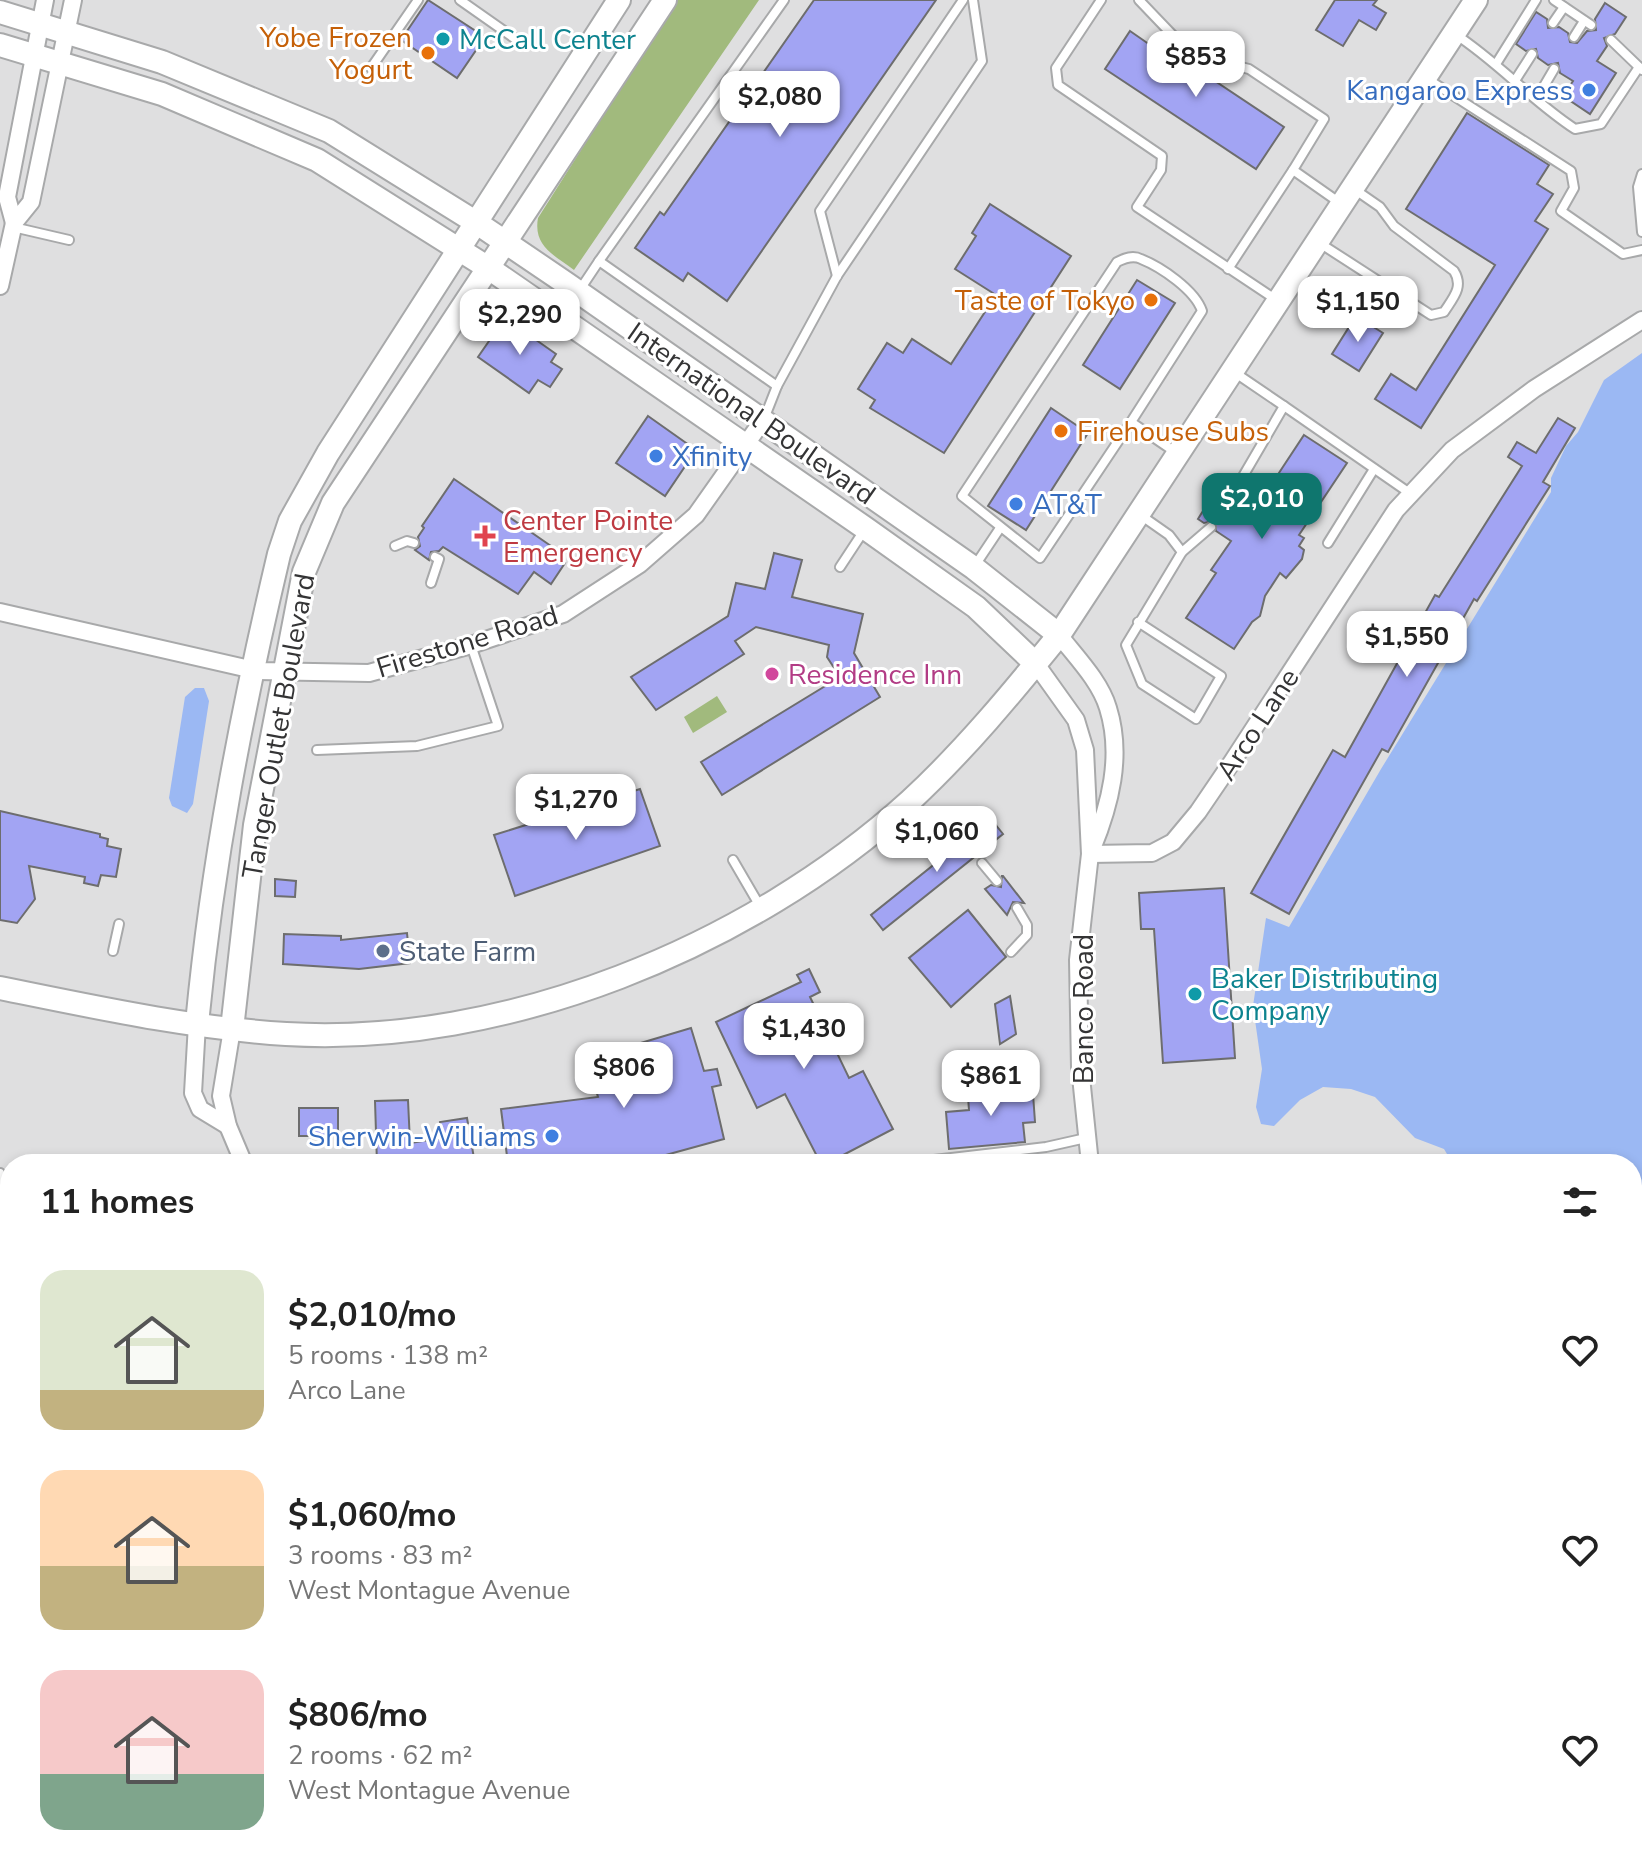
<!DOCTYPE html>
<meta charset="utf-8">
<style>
:root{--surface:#fff;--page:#f2f2f2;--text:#222;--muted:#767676;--accent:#0f766e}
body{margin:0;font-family:"Nunito Sans",sans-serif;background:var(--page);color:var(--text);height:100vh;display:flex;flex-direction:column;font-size:30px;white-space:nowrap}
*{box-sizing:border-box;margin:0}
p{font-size:26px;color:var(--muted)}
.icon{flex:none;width:44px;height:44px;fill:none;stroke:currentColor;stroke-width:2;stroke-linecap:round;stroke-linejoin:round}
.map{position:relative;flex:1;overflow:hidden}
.details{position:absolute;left:0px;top:1154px;width:1642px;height:712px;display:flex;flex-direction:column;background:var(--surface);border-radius:32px 32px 0 0;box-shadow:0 4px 12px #0003}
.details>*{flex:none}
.price{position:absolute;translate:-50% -68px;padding:0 18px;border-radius:16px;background:#fff;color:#222;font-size:26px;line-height:52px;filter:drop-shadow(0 2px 4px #0008)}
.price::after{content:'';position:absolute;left:50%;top:48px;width:24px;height:18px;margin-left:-12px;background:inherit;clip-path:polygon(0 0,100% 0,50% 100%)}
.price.active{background:var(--accent);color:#fff}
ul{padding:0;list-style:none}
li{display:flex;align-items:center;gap:24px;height:200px;padding:0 40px}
li span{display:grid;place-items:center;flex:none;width:224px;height:160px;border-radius:24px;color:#555}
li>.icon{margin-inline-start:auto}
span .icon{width:96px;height:96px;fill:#fffc;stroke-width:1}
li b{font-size:34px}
h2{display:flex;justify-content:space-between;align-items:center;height:96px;padding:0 40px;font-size:34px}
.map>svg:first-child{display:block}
.green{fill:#a1ba7d}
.water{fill:#9bb8f3}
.building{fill:#a2a4f3;stroke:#6d6d6e;stroke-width:2}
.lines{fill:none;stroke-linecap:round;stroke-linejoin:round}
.lane-casing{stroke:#a8a9aa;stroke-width:12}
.street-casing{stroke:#a8a9aa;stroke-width:20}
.secondary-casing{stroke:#a8a9aa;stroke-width:26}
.lane{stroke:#fff;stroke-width:8}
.street{stroke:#fff;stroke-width:16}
.secondary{stroke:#fff;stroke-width:22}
.culture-dot{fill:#0f9aa8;stroke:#fff;stroke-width:3}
.food-dot{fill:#e8710a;stroke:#fff;stroke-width:3}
.shop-dot{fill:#3f7fe0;stroke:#fff;stroke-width:3}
.health-dot{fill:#e0444e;stroke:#fff;stroke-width:3}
.hotel-dot{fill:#d1479c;stroke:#fff;stroke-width:3}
.service-dot{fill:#5c6f8a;stroke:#fff;stroke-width:3}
.labels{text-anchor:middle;stroke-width:6;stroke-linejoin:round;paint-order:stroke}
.food-label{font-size:28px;fill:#c56008;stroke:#fff;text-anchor:end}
.culture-label{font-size:28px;fill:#0d838f;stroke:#fff;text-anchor:start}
.shop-label{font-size:28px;fill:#366cbe;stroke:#fff;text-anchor:end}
.street-label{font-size:28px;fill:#343435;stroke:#fff}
.health-label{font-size:28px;fill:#be3a42;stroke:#fff;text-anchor:start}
.hotel-label{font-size:28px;fill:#b23c85;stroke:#fff;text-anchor:start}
.service-label{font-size:28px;fill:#4e5e75;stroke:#fff;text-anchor:start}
</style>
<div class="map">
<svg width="1642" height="1866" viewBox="0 0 1642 1866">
<rect width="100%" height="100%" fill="#dfdfe0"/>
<g class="green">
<path d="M676,0h83l-185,270c-20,-15 -41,-24 -36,-52z"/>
<path d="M717,696l10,16 -34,21 -9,-16z"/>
</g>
<g class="water">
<path d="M1642,353v921l-10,2v-112h-179l-9,-15 -29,-11 -40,-41 -24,-8 -28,-2 -23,13 -26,26 -13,-2 -5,-17 6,-38 -9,-63 13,-88 23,9 92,-158 170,-277v-14l15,-32 12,-14 26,-52z"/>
<path d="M195,688h9l5,13 -16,103 -6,9 -15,-7 -3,-8 16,-101z"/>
</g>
<g class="building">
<path d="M428,0l57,37 -28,41 -56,-38z"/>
<path d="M814,0h122l-209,301 -39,-28 -5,8 -48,-33 25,-36 4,3z"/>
<path d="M1335,0h42l-4,5 13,8 -10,17 -17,-10 -16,26 -27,-16z"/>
<path d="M1605,3l21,14 -11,17 -11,4 3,8 -10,15 19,12 -26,41 -27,-18 10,-15 -13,-8 -2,-10 -10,2 -10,-7 -2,-9 -10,2 -10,-7 20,-32 11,7 1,9 11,-1 9,6 2,9 7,1 10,-12 9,-1 -1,-11z"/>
<path d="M1130,31l36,25 4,-5 114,76 -28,42 -151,-100z"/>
<path d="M1467,113l82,52 -12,19 16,10 -18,27 13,8 -127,199 -46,-29 16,-25 25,16 79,-125 -89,-56z"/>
<path d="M990,204l81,52 -127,197 -74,-45 5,-8 -17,-11 29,-46 16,10 9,-14 39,25 45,-69 -41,-26 21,-33 -4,-3z"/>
<path d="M1137,280l38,23 -55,86 -37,-24z"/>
<path d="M1356,316l27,17 -24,38 -27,-17z"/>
<path d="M505,318l51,36 -5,8 11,7 -12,18 -12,-7 -9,13 -51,-36z"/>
<path d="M1051,408l37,25 -62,97 -38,-24z"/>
<path d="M648,416l48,34 -31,46 -49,-33z"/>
<path d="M1558,418l17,10 -32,54 7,4 -73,115 -3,-2 -86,153 -6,-3 -93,165 -38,-21 82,-143 12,7 90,-162 4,2 83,-131 -14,-9 9,-15 19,11z"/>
<path d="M1304,435l43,28 -48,72 5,3 -5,8 5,4 -2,9 -16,19 -6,-5 -15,23 -5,20 -8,6 -18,27 -48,-31 30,-45 -5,-3 20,-29 -15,-10 -2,-10 -10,2 -6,-4 16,-26 8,5 2,10 10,-2 10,7 19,-29 6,4z"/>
<path d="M454,479l97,67 -3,6 17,11 -14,21 -17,-12 -16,22 -75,-47 -4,4 -8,1 -2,8 -14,-10 5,-4 -2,-9 6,-9 -2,-2z"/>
<path d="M774,553l28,7 -10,37 71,17 -9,39 26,44 -158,98 -21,-33 139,-85 -13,-20 2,-12 -73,-18 -21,14 9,13 -88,56 -25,-33 97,-61 8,-33 29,6z"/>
<path d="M640,789l20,57 -145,50 -21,-61z"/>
<path d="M0,811l100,23v3l8,2 -1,7 14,3 -5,28 -15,-2 -3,11 -14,-3 1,-6 -56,-11 6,33 -18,24 -17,-3z"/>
<path d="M991,819l12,15 -120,96 -12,-15z"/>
<path d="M1002,876h1l21,27 -11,-1 -6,13 -22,-26 6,-4 10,2z"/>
<path d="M275,879l21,2 -1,16 -20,-1z"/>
<path d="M1224,888l11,170 -72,5 -9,-134h-13l-2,-36z"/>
<path d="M968,910l38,47 -55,50 -42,-49z"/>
<path d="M407,933l3,30 -51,6 -76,-5 1,-30 57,2v4z"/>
<path d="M809,969l11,23 -10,5 39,81 14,-7 30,58 -67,35h-5l-36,-70 -28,14 -41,-86 85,-40 -4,-7z"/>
<path d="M1010,996l6,38 -16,10 -5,-40z"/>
<path d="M691,1028l13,43 13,-2 4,16 -9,2 12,52 -91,25h-125l-7,-55 97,-12 -11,-38z"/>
<path d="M1016,1082l1,13 16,-1 2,28 -12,1 2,19 -76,7 -3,-37 23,-2 -1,-13 13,-1v-11z"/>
<path d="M408,1100l2,43 32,-5 -2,-16 27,-4 8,46h-98l-2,-63z"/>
<rect x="299" y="1108" width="39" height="28"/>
</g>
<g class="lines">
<defs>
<g id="lane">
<path d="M460,0l64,45"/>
<path d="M1101,0l-45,68 2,17 104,71 -1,14 -24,37 141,94"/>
<path d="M1139,0l44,46 21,12 45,11 75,50 -31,51 47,33"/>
<path d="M1554,0l37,25"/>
<path d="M1553,23l11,-16"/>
<path d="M1455,34c43,28 77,67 120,95l26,-5 38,-57 3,3"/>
<path d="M1574,37l10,-16"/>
<path d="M1611,40l28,27"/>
<path d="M1496,64l40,-64"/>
<path d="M371,68l47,-68"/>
<path d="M1426,78l145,93 3,17 -13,23 62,43 19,-4"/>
<path d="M1516,79l16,-25"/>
<path d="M1537,98l17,-29"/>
<path d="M1642,174l-4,13 4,45"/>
<path d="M13,227l56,13"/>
<path d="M1318,242l113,73 13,-3c9,-14 20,-25 10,-41l-60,-45 -14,-19 -26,-18"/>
<path d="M599,261l185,-261"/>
<path d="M1228,269l65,-99"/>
<path d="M837,276l-17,-65 143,-211"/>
<path d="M579,291l20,-30 178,125 -13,33"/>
<path d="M777,386l60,-110 145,-215 -9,-61"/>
<path d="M1284,406l127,88"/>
<path d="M1131,422l71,-111c-7,-21 -41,-44 -61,-52 -8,-4 -16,-1 -24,3l-155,234 78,62 91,-136 47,32"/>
<path d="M1228,502l56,-96 -50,-34"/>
<path d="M1328,543l46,-74"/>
<path d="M395,546l12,-5 7,2"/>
<path d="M1182,552l29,-25"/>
<path d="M840,567l25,-38"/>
<path d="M974,567l26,-39"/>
<path d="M431,583l8,-24 -4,-2"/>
<path d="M1138,622l83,54 -25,43 -54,-35 -16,-39 56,-93 -13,-17 -30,-21"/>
<path d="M317,750l100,-4 81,-20 -27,-81"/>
<path d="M733,860l28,48"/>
<path d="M982,863l15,18"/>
<path d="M113,951l6,-27"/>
<path d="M1011,952l16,-17v-10l-10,-17"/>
<path d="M899,1164l147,-17 40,-9"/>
<path d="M1219,1164h27"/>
<path d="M0,1173l8,79"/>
<path d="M0,1299l10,-1"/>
<path d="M1632,1363l10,-6"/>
<path d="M0,1412l10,-1"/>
<path d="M1632,1551l9,59 -9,44"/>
<path d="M1632,1723l10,106"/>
<path d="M603,1856l2,10"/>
<path d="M139,1866l20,-10"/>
<path d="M1641,1866h1"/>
</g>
<g id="street">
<path d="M14,223l-7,-26 38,-197"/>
<path d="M0,286l14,-63 17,-21 42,-202"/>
<path d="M0,612l258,59 111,2 102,-28 92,-31 77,-50 56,-49 67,-95"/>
<path d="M1059,635c17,22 41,46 49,73 15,48 2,97 -16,141"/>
<path d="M1036,664l40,56 9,30 5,104 -12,106 2,107 10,97"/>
<path d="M1090,854l62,-1 21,-11 25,-30 34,-50 164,-252 56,-60 82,-61 108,-69"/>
<path d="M197,1024l-4,69 7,16 28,17"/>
<path d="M232,1029l-11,67 7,30 16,38"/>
<path d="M0,1253l10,-1"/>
<path d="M0,1369l10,-1"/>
<path d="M330,1856l1,10"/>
<path d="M1160,1856l1,10"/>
</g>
<g id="secondary">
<path d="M0,12l162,50 167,69 148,92 90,61 407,284 85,67"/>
<path d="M0,45l162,49 155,66 173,109 375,259 111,79 60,57"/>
<path d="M0,988c94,19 190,40 286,46 219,13 463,-87 624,-233 55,-51 102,-108 149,-166l417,-635"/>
<path d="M197,1024c15,-160 45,-314 82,-470l11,-33 38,-68 291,-453"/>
<path d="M232,1029l23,-204 49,-253 29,-69 332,-503"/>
</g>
</defs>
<use href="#lane" class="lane-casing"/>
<use href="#street" class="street-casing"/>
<use href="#secondary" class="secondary-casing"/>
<use href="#lane" class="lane"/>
<use href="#street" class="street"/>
<use href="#secondary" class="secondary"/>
</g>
<g class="culture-dot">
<circle cx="443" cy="39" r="8"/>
<circle cx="1195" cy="994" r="8"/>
</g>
<g class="food-dot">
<circle cx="428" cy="53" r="8"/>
<circle cx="1151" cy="300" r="8"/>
<circle cx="1061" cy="431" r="8"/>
</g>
<g class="shop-dot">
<circle cx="1589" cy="90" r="8"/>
<circle cx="656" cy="456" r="8"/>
<circle cx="1016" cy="504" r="8"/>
<circle cx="552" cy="1136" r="8"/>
</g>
<path class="health-dot" d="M481 524h8v8h8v8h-8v8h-8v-8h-8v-8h8z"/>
<circle class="hotel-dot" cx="772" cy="674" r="8"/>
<circle class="service-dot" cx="383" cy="951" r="8"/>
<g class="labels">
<g class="food-label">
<text x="412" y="47">Yobe Frozen<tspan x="412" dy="32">Yogurt</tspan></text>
<text x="1135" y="310">Taste of Tokyo</text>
<text x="1077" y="441" text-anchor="start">Firehouse Subs</text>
</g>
<g class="culture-label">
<text x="459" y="49">McCall Center</text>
<text x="1211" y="988">Baker Distributing<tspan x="1211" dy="32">Company</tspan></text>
</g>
<g class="shop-label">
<text x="1573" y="100">Kangaroo Express</text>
<text x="672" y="466" text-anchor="start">Xfinity</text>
<text x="1032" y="514" text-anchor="start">AT&amp;T</text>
<text x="536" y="1146">Sherwin-Williams</text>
</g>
<g class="street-label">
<text transform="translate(752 413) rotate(35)" y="10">International Boulevard</text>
<text transform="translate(467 641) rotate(-17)" y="10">Firestone Road</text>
<text transform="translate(1257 724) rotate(-57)" y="10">Arco Lane</text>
<text transform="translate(278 726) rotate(-80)" y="10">Tanger Outlet Boulevard</text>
<text transform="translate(1083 1009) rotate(-90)" y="10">Banco Road</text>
</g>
<g class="health-label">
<text x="503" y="530">Center Pointe<tspan x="503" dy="32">Emergency</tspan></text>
</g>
<g class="hotel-label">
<text x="788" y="684">Residence Inn</text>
</g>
<g class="service-label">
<text x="399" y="961">State Farm</text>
</g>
</g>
</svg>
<b class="price" style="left:1196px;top:99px">$853</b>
<b class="price" style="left:780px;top:139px">$2,080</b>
<b class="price" style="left:1358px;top:344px">$1,150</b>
<b class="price" style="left:520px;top:357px">$2,290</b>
<b class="price active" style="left:1262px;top:541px">$2,010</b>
<b class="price" style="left:1407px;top:679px">$1,550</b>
<b class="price" style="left:576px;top:842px">$1,270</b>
<b class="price" style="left:937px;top:874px">$1,060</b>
<b class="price" style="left:804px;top:1071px">$1,430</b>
<b class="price" style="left:624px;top:1110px">$806</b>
<b class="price" style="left:991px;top:1118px">$861</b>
<section class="details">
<h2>11 homes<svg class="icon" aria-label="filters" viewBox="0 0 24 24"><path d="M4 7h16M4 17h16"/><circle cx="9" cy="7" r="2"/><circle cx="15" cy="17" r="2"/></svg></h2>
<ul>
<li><span style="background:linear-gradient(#dfe7d0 75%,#c2b280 0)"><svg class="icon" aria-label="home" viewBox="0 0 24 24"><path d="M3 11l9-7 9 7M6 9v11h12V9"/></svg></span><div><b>$2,010/mo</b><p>5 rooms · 138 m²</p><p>Arco Lane</p></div><svg class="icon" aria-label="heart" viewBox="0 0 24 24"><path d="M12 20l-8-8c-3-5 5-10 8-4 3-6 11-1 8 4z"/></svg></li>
<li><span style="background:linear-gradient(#ffd9b3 60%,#c2b280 0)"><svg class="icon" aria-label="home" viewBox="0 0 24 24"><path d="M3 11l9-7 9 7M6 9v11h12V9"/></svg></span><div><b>$1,060/mo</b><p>3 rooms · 83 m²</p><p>West Montague Avenue</p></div><svg class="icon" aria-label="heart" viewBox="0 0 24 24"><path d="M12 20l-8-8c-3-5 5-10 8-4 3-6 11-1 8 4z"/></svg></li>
<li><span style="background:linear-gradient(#f6c9c9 65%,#7fa58c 0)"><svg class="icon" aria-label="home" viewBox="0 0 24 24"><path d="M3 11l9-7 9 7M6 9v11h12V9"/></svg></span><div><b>$806/mo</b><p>2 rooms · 62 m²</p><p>West Montague Avenue</p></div><svg class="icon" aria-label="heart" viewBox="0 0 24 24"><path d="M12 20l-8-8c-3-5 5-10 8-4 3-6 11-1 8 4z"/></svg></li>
</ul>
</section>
</div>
